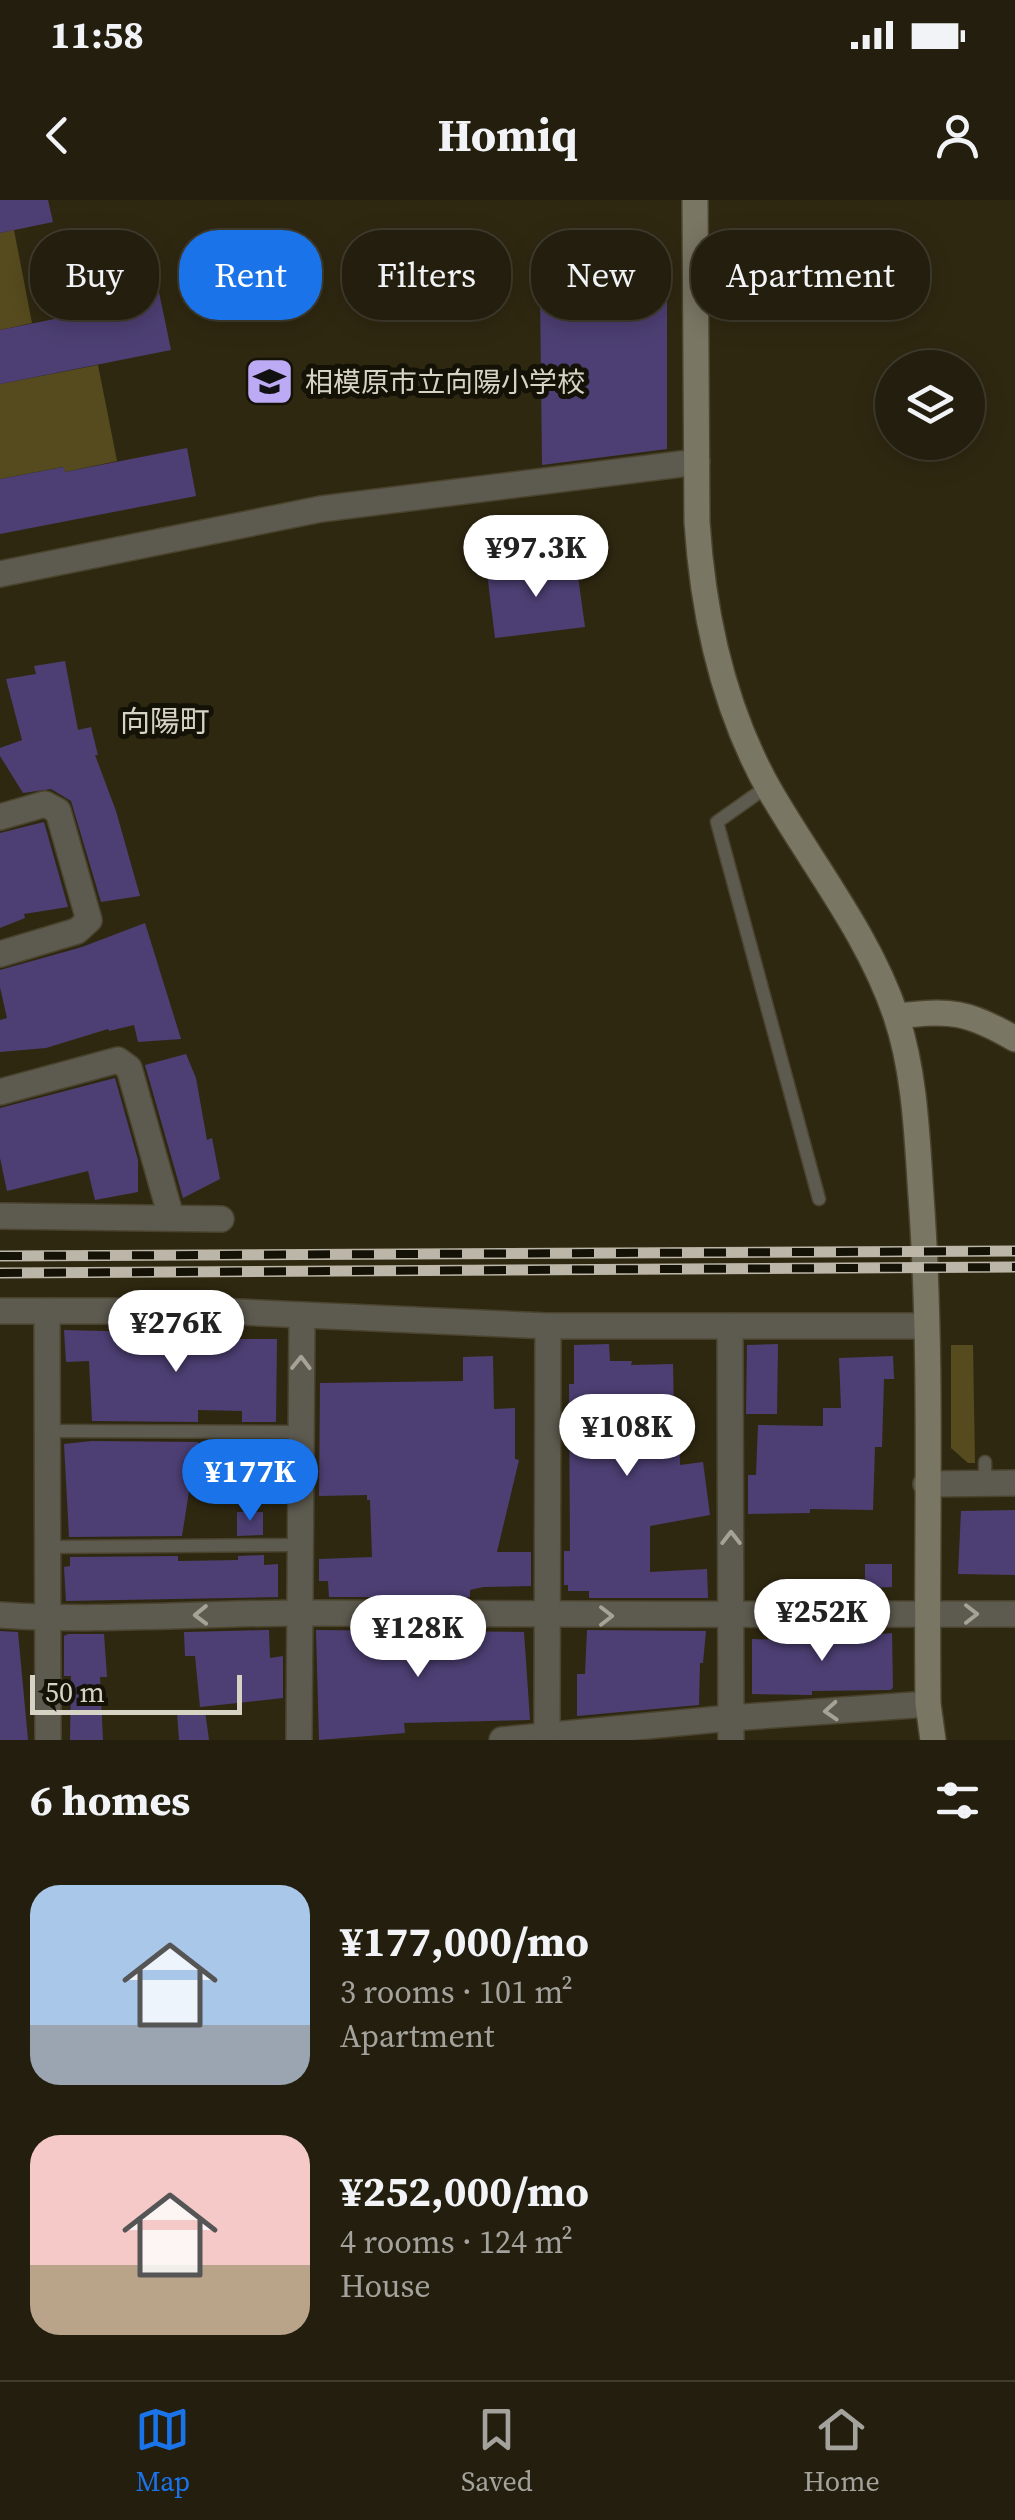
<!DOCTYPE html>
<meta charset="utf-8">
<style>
:root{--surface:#231e0d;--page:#2f2b1b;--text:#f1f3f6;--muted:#a3a29d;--line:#403c2e;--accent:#1a73e8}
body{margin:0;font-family:"Source Serif 4","Noto Sans JP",serif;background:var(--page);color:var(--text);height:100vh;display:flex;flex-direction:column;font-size:38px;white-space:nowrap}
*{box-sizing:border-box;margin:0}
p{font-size:32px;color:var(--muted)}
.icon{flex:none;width:55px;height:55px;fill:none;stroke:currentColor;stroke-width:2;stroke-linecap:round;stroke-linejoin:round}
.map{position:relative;height:1540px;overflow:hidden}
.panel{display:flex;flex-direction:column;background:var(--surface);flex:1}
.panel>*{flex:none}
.hud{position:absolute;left:30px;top:30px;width:955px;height:90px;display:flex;gap:20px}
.controls{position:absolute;left:875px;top:150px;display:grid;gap:20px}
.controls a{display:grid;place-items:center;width:110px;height:110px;border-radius:50%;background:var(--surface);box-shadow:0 5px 25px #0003,0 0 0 2px var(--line);font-size:50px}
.scale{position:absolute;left:30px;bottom:25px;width:212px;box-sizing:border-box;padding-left:10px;border:5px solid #d6d2c4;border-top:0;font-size:28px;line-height:35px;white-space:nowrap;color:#d6d2c4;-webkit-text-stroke:8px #141107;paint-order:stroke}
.price{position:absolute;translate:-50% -85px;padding:0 22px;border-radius:35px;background:#fff;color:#222;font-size:32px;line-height:65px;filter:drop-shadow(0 2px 5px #0008)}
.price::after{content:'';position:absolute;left:50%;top:60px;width:30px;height:22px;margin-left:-15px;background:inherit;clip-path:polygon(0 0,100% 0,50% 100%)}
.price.current{background:var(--accent);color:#fff}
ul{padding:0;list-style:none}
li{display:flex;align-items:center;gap:30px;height:250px;padding:0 30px}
li span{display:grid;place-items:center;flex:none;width:280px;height:200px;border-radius:30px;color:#555}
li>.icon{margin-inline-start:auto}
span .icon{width:120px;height:120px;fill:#fffc;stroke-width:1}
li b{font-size:42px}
h2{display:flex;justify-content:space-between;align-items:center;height:120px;padding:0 30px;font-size:42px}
.chip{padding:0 35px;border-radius:40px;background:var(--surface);box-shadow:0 5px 25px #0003,0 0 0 2px var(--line);font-size:35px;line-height:90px}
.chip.current{background:var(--accent);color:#fff}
.status{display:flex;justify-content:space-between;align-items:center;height:70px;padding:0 50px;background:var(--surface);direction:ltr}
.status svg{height:28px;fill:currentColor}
header{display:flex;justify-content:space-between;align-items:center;height:130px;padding:0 30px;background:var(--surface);font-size:45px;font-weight:700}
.dock{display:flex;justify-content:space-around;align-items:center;height:140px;border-top:2px solid var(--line);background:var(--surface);font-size:28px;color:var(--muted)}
.dock a{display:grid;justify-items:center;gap:5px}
.dock .current{color:var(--accent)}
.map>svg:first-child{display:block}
.green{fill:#564b1e}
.building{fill:#4d3f73}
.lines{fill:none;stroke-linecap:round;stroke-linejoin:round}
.lane-casing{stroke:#4a432e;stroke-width:15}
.street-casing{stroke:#4a432e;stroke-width:28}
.secondary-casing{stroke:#4a432e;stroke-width:28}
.lane{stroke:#5d5a4f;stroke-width:12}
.street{stroke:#5d5a4f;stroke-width:25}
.secondary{stroke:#7a7664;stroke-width:25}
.rail-casing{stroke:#bbb6a7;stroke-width:11}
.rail{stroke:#141107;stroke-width:8;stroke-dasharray:22;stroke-linecap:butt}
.oneway{stroke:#a6a295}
.labels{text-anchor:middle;stroke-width:10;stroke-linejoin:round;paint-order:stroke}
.poi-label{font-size:28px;fill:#d6d2c4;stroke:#141107;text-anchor:start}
.neighbourhood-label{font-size:30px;fill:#d6d2c4;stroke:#141107}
</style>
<div class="status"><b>11:58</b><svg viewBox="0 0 49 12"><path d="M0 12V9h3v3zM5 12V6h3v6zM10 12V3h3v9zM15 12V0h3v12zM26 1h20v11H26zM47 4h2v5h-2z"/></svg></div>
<header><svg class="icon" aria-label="back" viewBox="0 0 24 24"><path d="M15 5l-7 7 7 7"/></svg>Homiq<svg class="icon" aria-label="person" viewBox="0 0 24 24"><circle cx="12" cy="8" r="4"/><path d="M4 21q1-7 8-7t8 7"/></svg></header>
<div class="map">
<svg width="1015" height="1540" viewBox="0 0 1015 1540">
<rect width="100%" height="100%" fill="#2f2811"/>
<g class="green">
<path d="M14,30l18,93 -32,7v-97z"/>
<path d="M98,165l19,96 -52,11 -2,-5 -63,12v-95z"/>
<path d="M951,1145h22l2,118h-7l-17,-15z"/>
</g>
<g class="building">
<path d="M0,0h48l5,22 -53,11z"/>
<path d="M154,68l17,82 -171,34v-54l99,-20 -6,-30z"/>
<path d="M667,92v157l-125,16 -2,-170z"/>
<path d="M187,248l9,48 -196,38v-55l64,-12 1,5z"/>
<path d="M576,362l9,65 -90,11 -8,-65z"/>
<path d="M65,461l13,69 13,-3 7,28h-3l21,56 24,85 -39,6 -30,-101 -20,-12 -28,4 -23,-37v-8l22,-8 -16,-61 30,-5 -2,-8z"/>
<path d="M44,622l24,85 -44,7 1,4 -25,10v-95z"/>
<path d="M145,723l36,116 -43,3 -4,-17 -25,6 -1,-2 -62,19 -46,4v-32l7,-2 -7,-31v-17l82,-23z"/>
<path d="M186,854l10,24 11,62 5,-2 8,41 -37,19 -38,-133z"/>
<path d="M115,878l23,82v32l-43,8 -7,-29 -81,20 -7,-33v-50z"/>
<path d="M221,1128v11h56l-1,83h-34v-11l-44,-1v12l-106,-1 -3,-60 -23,1 -2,-32 120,3z"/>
<path d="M609,1144l1,17h22l-1,4 42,-1 1,50h5l1,51 23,-3 7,53 -60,11v46l57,-3 1,29h-119v-7h-21v-6h-4v-34h6l-1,-167h5v-39z"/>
<path d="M778,1144l-1,70h-31l1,-69z"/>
<path d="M493,1156l1,53 21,-1v51l4,1 -22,92h34v34l-48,1 -13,3v7h-141l-1,-16h-9v-22l53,-2 -2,-57h-3v-5l-48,1 1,-113 143,-2v-24z"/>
<path d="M893,1156l1,23h-10l-2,68h-7l-2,63 -63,-1v4l-62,1v-39h8l2,-50 65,1v-18h18l-2,-50z"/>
<path d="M92,1241l106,1 -1,24h-4l-11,70 -113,1 -5,-93z"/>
<path d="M243,1242h33l1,41h-34z"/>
<path d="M1015,1310v65l-57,-1 3,-63z"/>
<path d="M237,1312h26v23l-26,1z"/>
<path d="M264,1355v10l14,-1v33l-212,4 -2,-34 6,-1v-9l108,-1v5l60,-1v-4z"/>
<path d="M865,1364h27v23l-27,1z"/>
<path d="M269,1430l1,28 13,-2v42l-83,9 -5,-51h-10l-1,-24z"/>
<path d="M316,1430l208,2 6,88 -126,3 1,10 -86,7z"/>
<path d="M587,1430l119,1 -3,32h-3l-1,42 -122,11v-42h8z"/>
<path d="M0,1431l18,1 10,108h-28z"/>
<path d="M892,1433l1,55 -3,2 -78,1v4l-60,-1v-55l32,1v-6h62v3z"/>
<path d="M68,1434h36l3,43h-7l3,63h-33l1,-64h-7v-40z"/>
<path d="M205,1511l4,29h-30l-2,-27z"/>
</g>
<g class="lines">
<defs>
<g id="lane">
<path d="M768,586l-51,36 102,377"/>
<path d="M49,1231l251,1"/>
<path d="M985,1262v21"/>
<path d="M48,1347l251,-2"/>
</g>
<g id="street">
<path d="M0,374l321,-65 376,-47"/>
<path d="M0,617l45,-13 13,7 31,109 -12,11 -77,23"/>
<path d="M0,892l118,-32 11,8 42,149"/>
<path d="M0,1016l221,3"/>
<path d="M0,1111h217l331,15h378"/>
<path d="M47,1112l1,428"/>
<path d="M730,1127l1,413"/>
<path d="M926,1284l89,-1"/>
<path d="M0,1415c101,7 202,-2 303,-2 237,1 475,2 712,1"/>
<path d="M299,1540l3,-425"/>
<path d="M502,1540l228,-22 198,-14"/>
<path d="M547,1540l1,-414"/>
</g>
<g id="secondary">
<path d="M695,0l2,322c6,92 27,188 73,269 42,73 99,144 126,225 19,56 21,121 25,180 12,168 5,339 7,508l5,36"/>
<path d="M897,816c54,-6 70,-5 118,23"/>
</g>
</defs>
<use href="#lane" class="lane-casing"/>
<use href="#street" class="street-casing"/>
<use href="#secondary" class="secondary-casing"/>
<use href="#lane" class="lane"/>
<use href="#street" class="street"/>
<use href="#secondary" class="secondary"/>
<defs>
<g id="rail">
<path d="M0,1056l1015,-5"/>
<path d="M0,1073l1015,-6"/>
</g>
</defs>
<use href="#rail" class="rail-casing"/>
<use href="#rail" class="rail"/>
</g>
<defs><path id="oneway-chevron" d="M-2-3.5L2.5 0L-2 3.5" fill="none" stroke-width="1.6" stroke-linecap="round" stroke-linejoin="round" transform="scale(2.5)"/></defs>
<g class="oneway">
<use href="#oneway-chevron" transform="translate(301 1163) rotate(-89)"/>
<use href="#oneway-chevron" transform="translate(731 1338) rotate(-90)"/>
<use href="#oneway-chevron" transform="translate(971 1414)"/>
<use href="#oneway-chevron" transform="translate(201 1415) rotate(179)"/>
<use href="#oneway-chevron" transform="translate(606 1416)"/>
<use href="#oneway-chevron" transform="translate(831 1511) rotate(176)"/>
</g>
<defs>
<symbol id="school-square" viewBox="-11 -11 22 22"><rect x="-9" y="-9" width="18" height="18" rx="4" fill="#bcaaf5" stroke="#141107"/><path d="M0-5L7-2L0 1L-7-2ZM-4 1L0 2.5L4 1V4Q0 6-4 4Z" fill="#111"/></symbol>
</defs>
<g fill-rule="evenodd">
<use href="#school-square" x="242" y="154" width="55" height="55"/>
</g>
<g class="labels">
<g class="poi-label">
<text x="305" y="192">相模原市立向陽小学校</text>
</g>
<g class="neighbourhood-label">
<text x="165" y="532">向陽町</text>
</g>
</g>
</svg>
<div class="controls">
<a><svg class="icon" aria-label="layers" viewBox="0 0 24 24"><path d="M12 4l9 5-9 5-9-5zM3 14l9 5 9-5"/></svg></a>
</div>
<div class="scale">50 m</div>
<b class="price" style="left:536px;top:400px">¥97.3K</b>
<b class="price" style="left:176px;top:1175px">¥276K</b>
<b class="price" style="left:627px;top:1279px">¥108K</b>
<b class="price current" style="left:250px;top:1324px">¥177K</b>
<b class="price" style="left:822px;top:1464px">¥252K</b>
<b class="price" style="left:418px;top:1480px">¥128K</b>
<div class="hud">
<a class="chip">Buy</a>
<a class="chip current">Rent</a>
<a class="chip">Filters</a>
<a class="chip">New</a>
<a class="chip">Apartment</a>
</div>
</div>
<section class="panel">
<h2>6 homes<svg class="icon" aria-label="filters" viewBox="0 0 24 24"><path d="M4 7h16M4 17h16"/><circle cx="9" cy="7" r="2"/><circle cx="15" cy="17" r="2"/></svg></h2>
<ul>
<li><span style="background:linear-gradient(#a9c7e8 70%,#9aa5b1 0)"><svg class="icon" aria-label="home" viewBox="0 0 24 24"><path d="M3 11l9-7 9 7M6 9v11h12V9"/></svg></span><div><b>¥177,000/mo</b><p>3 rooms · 101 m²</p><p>Apartment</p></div></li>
<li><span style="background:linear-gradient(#f6c9c9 65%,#b9a48a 0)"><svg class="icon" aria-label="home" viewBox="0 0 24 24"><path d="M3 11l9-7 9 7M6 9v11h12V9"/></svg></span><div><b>¥252,000/mo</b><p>4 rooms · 124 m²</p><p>House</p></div></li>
</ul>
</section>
<nav class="dock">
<a class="current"><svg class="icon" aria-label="map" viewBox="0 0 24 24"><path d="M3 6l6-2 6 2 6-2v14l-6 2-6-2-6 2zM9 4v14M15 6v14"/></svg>Map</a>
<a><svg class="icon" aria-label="saved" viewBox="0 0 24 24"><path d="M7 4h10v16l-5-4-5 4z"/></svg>Saved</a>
<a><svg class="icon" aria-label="home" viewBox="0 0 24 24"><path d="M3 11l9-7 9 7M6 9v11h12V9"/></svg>Home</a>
</nav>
